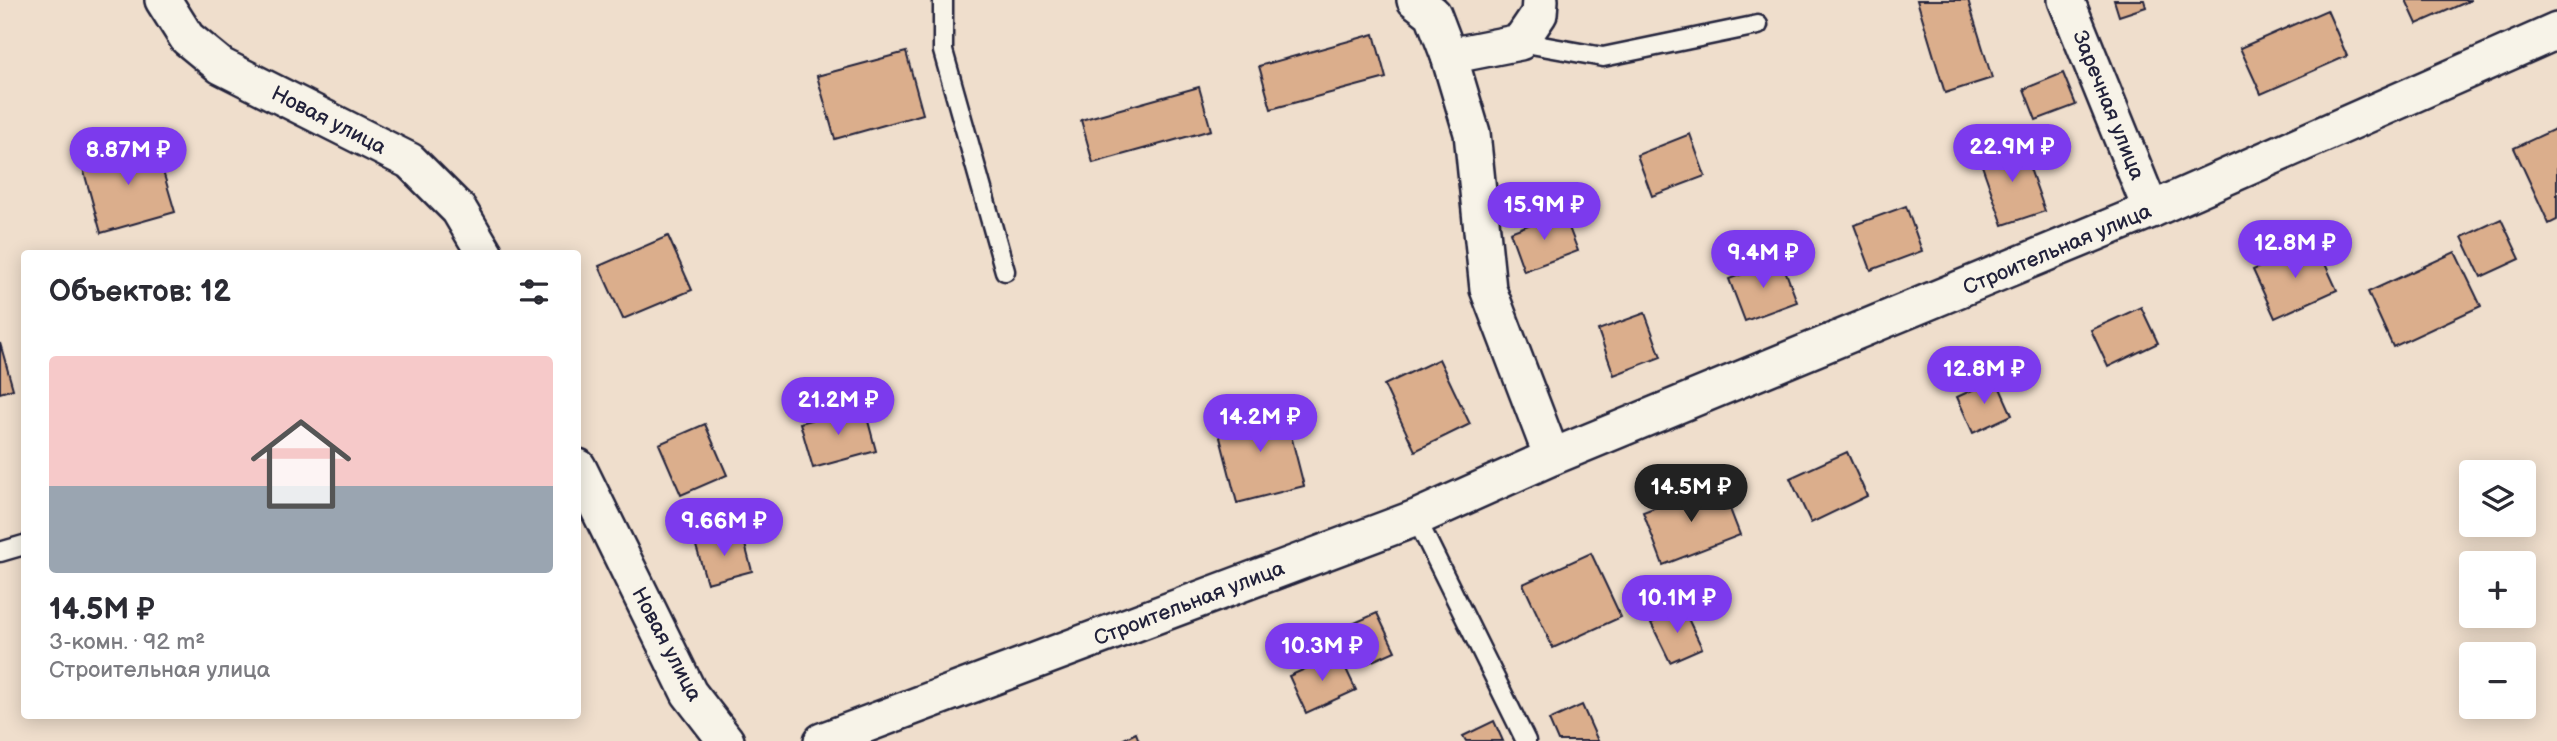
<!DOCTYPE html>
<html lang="ru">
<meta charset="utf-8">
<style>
:root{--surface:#fff;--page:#f7f7f7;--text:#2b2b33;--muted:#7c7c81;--accent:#7c3aed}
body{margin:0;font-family:"Balsamiq Sans",sans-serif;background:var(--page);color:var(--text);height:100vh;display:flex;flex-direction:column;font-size:26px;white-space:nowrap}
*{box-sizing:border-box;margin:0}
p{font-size:23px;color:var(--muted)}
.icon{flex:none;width:38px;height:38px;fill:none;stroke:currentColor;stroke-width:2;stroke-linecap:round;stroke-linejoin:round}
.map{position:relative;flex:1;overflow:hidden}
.drawer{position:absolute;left:21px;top:250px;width:560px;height:469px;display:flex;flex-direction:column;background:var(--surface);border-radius:7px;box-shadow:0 4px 18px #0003}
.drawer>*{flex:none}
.fabs{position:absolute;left:2459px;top:460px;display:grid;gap:14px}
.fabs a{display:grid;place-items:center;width:77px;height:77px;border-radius:7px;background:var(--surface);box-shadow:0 4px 18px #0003;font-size:35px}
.price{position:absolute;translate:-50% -60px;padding:0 16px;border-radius:24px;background:var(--accent);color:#fff;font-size:23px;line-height:46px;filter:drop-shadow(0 2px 4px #0008)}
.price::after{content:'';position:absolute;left:50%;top:42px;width:21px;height:16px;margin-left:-10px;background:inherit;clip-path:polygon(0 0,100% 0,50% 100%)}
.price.active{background:#222;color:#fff}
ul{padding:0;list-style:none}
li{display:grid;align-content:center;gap:14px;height:371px;padding:0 28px}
li span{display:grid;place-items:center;height:217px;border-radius:7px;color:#555}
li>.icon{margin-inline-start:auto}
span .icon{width:126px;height:126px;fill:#fffc;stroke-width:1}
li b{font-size:30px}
h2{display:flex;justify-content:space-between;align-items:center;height:84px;padding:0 28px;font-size:30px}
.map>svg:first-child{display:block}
.building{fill:#dbae8c;stroke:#22223b;stroke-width:2}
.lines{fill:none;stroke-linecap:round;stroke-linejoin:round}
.service-casing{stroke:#22223b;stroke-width:23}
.minor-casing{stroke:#22223b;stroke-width:40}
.service{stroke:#f7f3e8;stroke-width:18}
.minor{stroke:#f7f3e8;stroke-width:35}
.labels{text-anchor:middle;stroke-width:6;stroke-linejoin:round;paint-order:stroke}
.street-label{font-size:21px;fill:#22223b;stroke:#f7f3e8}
</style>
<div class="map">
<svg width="2557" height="741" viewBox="0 0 2557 741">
<rect width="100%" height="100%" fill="#efdecc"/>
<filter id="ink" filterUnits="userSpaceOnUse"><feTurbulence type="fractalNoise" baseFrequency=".0143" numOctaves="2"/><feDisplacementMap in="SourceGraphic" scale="14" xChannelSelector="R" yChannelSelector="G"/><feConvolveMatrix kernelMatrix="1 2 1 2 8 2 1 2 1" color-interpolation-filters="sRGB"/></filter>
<g filter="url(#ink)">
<g class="building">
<path d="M1917,0h51l24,78 -47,15z"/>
<path d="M2114,0h30l2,7 -27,9z"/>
<path d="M2406,0h65l-54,24z"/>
<path d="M2327,10l20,46 -86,38 -21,-46z"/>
<path d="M1374,34l12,44 -115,31 -12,-43z"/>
<path d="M906,52l17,62 -88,25 -18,-63z"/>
<path d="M2063,73l13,32 -40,15 -12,-31z"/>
<path d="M1199,87l12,43 -118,33 -12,-43z"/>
<path d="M2557,128v92l-8,4 -35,-76z"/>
<path d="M1690,134l15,42 -53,20 -15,-41z"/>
<path d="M154,141l21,71 -74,21 -20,-72z"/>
<path d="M2021,143l24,68 -42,14 -24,-68z"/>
<path d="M1906,206l16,45 -51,19 -17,-45z"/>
<path d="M1563,212l15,39 -54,20 -14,-39z"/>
<path d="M2501,219l19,40 -39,18 -19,-40z"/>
<path d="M668,236l24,54 -69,29 -24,-53z"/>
<path d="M2315,242l22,48 -62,28 -22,-48z"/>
<path d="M2455,252l26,54 -88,41 -25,-55z"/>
<path d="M1781,259l16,43 -52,19 -16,-42z"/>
<path d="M2141,307l17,36 -50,24 -17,-37z"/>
<path d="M1645,313l16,44 -47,18 -16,-45z"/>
<path d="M0,343l13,46 -13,4z"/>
<path d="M1439,359l31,65 -55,27 -31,-66z"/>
<path d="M1996,379l16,36 -39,18 -16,-36z"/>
<path d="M1283,404l21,82 -67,17 -21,-81z"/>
<path d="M864,406l12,45 -63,17 -13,-45z"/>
<path d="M705,424l22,51 -46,20 -22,-51z"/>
<path d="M1847,452l20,44 -56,27 -21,-45z"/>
<path d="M1720,483l20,52 -77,30 -20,-53z"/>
<path d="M742,533l10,38 -45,12 -11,-37z"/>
<path d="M1591,553l30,64 -68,31 -30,-64z"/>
<path d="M1683,608l19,40 -32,14 -19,-39z"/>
<path d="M1377,613l18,38 -27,12 -18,-38z"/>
<path d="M1339,654l17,36 -50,23 -17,-37z"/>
<path d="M1582,705l16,36h-40l-9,-21z"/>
<path d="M1494,721l9,20h-37l-3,-5z"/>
<path d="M1136,733l3,8h-19z"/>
</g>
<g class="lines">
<defs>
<g id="service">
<path d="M943,0v51l62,220"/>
<path d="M1520,42l83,15 155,-32"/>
<path d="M1416,518l110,223"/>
<path d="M0,552l24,-7"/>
</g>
<g id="minor">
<path d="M163,0l24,38 34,28 189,95 49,49 26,44"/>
<path d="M1415,0l18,14 16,42 23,77 16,156 64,168"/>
<path d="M2066,0l85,210"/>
<path d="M1449,56l71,-14 19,-28 1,-14"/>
<path d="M578,467l111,226 37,48"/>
<path d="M822,741l594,-223 136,-61 599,-247 406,-179"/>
</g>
</defs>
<use href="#service" class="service-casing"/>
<use href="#minor" class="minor-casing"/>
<use href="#service" class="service"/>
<use href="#minor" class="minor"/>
</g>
</g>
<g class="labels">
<g class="street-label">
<text transform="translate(2109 105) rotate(68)" y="7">Заречная улица</text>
<text transform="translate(329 120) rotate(27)" y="7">Новая улица</text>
<text transform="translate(2057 249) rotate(-23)" y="7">Строительная улица</text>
<text transform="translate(1189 603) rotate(-21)" y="7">Строительная улица</text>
<text transform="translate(667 644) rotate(62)" y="7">Новая улица</text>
</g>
</g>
</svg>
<div class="fabs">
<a><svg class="icon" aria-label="layers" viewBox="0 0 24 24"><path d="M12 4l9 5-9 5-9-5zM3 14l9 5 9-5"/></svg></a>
<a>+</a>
<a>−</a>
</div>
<b class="price" style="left:2012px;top:184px">22.9M ₽</b>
<b class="price" style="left:128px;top:187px">8.87M ₽</b>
<b class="price" style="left:1544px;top:242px">15.9M ₽</b>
<b class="price" style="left:2295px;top:280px">12.8M ₽</b>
<b class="price" style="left:1763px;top:290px">9.4M ₽</b>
<b class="price" style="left:1984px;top:406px">12.8M ₽</b>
<b class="price" style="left:838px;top:437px">21.2M ₽</b>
<b class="price" style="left:1260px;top:454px">14.2M ₽</b>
<b class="price active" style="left:1691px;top:524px">14.5M ₽</b>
<b class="price" style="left:724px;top:558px">9.66M ₽</b>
<b class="price" style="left:1677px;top:635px">10.1M ₽</b>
<b class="price" style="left:1322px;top:683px">10.3M ₽</b>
<section class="drawer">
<h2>Объектов: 12<svg class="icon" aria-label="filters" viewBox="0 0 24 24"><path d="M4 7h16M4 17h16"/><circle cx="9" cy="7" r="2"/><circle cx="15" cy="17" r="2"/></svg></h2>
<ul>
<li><span style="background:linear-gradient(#f6c9c9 60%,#9aa5b1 0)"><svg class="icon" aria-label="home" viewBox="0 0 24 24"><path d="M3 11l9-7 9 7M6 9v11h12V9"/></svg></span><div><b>14.5M ₽</b><p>3-комн. · 92 m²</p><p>Строительная улица</p></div></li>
</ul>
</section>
</div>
